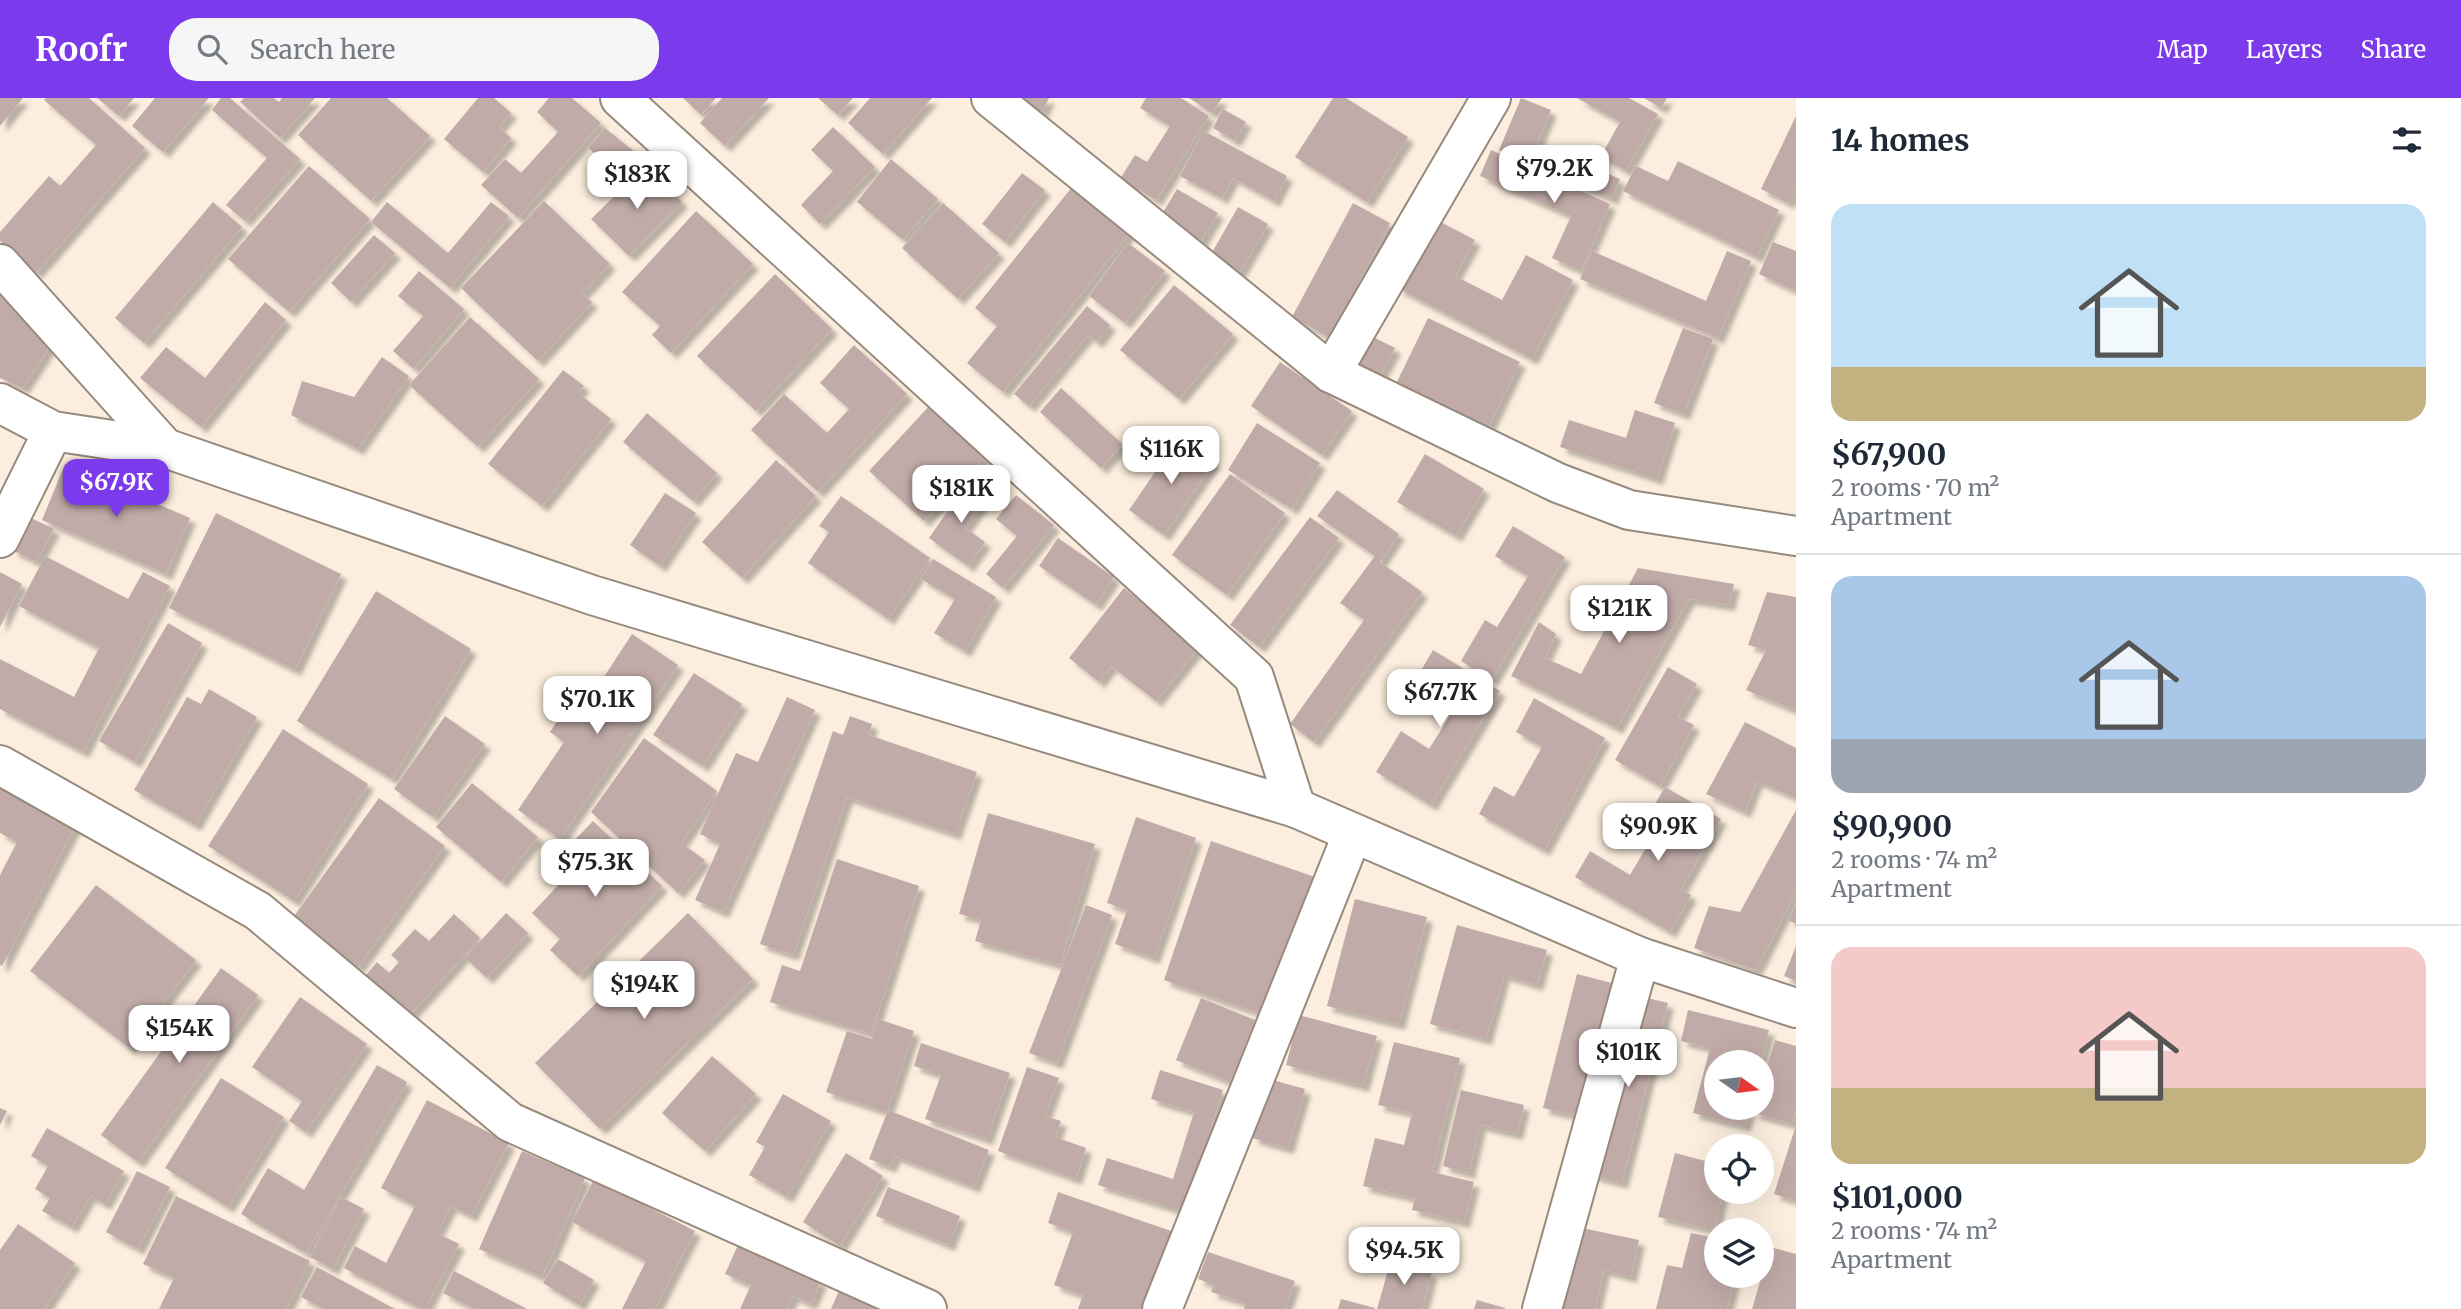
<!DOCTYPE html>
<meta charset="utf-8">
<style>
:root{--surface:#fff;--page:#f6f6f7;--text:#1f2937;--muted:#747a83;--line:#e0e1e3;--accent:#7c3aed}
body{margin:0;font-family:Merriweather,serif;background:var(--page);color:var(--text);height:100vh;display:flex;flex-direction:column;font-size:26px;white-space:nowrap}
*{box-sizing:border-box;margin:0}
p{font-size:23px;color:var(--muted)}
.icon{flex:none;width:38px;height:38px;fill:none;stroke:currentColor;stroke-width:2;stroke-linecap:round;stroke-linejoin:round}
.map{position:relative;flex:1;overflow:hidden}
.panel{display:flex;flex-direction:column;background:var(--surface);width:665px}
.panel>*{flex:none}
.needle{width:46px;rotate:104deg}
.controls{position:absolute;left:1704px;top:952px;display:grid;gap:14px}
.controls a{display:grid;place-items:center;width:70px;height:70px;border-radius:50%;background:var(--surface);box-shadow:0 7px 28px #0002;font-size:35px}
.price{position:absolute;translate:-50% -60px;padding:0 16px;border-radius:14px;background:#fff;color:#222;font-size:23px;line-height:46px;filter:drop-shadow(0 2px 4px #0008)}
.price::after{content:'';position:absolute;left:50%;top:42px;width:21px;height:16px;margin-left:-10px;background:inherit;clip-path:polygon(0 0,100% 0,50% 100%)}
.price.current{background:var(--accent);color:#fff}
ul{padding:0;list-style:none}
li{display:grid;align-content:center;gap:14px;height:371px;padding:0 35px}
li+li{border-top:2px solid var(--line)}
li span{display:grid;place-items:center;height:217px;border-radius:21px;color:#555}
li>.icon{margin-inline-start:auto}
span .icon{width:126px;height:126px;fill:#fffc;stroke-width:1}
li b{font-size:30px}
h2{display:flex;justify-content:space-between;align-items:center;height:84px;padding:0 35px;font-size:30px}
header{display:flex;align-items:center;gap:42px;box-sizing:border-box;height:98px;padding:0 35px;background:var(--accent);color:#fff}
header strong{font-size:33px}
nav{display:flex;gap:38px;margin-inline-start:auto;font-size:24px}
.search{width:490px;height:63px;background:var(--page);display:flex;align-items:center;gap:18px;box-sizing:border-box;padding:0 24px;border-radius:28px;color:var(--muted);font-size:26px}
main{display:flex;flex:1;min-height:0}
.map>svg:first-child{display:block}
.building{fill:#c1aba8;filter:url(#shadow)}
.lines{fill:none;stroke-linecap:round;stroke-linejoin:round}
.street-casing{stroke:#978a7c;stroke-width:42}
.street{stroke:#fff;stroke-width:38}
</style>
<header>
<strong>Roofr</strong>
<div class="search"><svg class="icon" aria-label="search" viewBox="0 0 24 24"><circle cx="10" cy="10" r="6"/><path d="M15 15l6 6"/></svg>Search here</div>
<nav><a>Map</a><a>Layers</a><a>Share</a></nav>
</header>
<main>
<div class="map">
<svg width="1796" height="1211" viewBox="0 0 1796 1211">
<defs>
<filter id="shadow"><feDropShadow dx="6" dy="6" stdDeviation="2" flood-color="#0004"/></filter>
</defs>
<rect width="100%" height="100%" fill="#fceede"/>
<g class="building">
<path d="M0,0h23l-23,28z"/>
<path d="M46,0h43l56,50 -109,125 -36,-32v-9l49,-56 11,10 36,-41 -52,-45z"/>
<path d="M97,0h37l-15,18z"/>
<path d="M155,0h54l-46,54 -31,-26z"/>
<path d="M221,0h9l70,61 -55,62 -19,-16 41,-47 -55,-48z"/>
<path d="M244,0h30l5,4 3,-4h33l-35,40 -40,-36z"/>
<path d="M331,0h56l43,38 -59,65 -73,-66z"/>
<path d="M478,0h16l17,15 -12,14 12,11 -28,34 -39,-33z"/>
<path d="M549,0h23l29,25 -83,95 -37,-33 24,-26 16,14 37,-41 -21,-20z"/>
<path d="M683,0h33l-15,17z"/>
<path d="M722,0h47l-44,48 -25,-23z"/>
<path d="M818,0h35l-15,17z"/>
<path d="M870,0h62l-49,56 -35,-31z"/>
<path d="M1016,0h33l-7,14z"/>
<path d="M1146,0h35l28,18 -53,84 -36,-21 15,-24 12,7 23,-36 -30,-18z"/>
<path d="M1189,0h33l-10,15z"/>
<path d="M1333,0h13l62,39 -41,65 -72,-45z"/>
<path d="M1521,0l30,12 -14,33 83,36 -8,20 -113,-49z"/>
<path d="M1577,0h52l29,16 -32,57 -25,-15 19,-34z"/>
<path d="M1644,0h23l-6,10z"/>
<path d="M1223,11l23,13 -11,19 -22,-13z"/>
<path d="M1796,18v72l-7,15 -28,-14z"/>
<path d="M833,29l42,40 -55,57 -19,-19 32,-34 -22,-21z"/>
<path d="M605,30l31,25 -17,21 -31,-26z"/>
<path d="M1204,33l83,45 -13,25 -41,-23 -11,20 -42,-22z"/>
<path d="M1491,52l119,54 -29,67 -29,-13 19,-42 -91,-40z"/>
<path d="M891,61l47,40 -35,41 -46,-38z"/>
<path d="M1678,63l101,49 -22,47 -134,-66 13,-25 32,15z"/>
<path d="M646,67l36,37 -53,54 -38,-37z"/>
<path d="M309,68l61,53 -81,93 -61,-53z"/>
<path d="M1022,75l23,17 -40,52 -23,-18z"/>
<path d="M1072,89l58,46 -127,159 -36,-29 30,-37 -22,-18z"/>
<path d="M1177,91l41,24 -21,35 -41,-24z"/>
<path d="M544,103l66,63 -28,30 10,8 -54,59 -77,-73z"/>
<path d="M213,104l29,25 -98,116 -29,-25z"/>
<path d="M387,104l61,51 43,-51 18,14 -59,72 -79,-66z"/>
<path d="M943,105l56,50 -41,46 -56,-51z"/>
<path d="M1353,105l37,20 -60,115 -38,-21z"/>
<path d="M1238,109l30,17 -33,56 -29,-17z"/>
<path d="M696,113l57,53 -82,89 -19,-18 8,-9 -38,-34z"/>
<path d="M1433,120l42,22 -20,36 47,24 24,-45 47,25 -41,79 -135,-71z"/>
<path d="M374,137l21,18 -44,49 -20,-19z"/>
<path d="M1773,144l23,9v40l-37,-17z"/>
<path d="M1128,145l37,28 -40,52 -36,-27z"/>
<path d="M1592,153l114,50 21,-50 24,10 -33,77 -138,-59z"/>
<path d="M419,173l45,38 -50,60 -21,-18 30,-35 -25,-20z"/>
<path d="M775,176l57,55 -76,82 -59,-55z"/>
<path d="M1174,187l59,49 -54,65 -59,-49z"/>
<path d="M0,197l56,42 -33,51 -23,-10z"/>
<path d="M265,204l21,18 -85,107 -61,-49 26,-31 39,31z"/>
<path d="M1087,208l23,19 -13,17 -9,-7 -59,71 -15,-12z"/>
<path d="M470,219l69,62 -61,68 -69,-62z"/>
<path d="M1428,220l92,44 -33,68 -92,-44z"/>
<path d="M1683,230l30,11 -29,75 -30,-11z"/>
<path d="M1365,235l30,15 -15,28 -30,-15z"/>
<path d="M854,247l53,49 -89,98 -67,-62 33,-36 43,39 22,-24 -29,-26z"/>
<path d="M382,259l27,19 -51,73 -67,-34 11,-34 52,16z"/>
<path d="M1280,264l72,49 -30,44 -71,-49z"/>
<path d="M563,272l21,16 -6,7 33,26 -69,87 -54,-42z"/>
<path d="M1061,290l61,56 -21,24 -61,-56z"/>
<path d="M931,306l55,51 -62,66 -55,-50z"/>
<path d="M1635,312l40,13 -18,56 -97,-32 9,-27 57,18z"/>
<path d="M647,315l70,60 -24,28 -70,-59z"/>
<path d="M1257,325l63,40 -28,46 -64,-39z"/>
<path d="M1179,339l35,25 -50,73 -35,-25z"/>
<path d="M1425,356l59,35 -28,47 -59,-34z"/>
<path d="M776,362l40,36 -74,82 -40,-36z"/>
<path d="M65,366l125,54 -24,56 -124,-54z"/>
<path d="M1230,376l55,39 -58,82 -55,-40z"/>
<path d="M969,382l20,14 -24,34 20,14 -17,24 -39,-28z"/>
<path d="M1337,392l62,44 -19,28 42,30 -108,150 -24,-18 74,-104 -24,-17 35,-47 -58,-40z"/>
<path d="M665,395l31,20 -36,53 -30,-21z"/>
<path d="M1016,397l38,30 -51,63 -17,-14 31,-38 -21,-17z"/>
<path d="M841,398l89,62 -42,61 -80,-56 21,-31 -10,-6z"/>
<path d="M216,415l125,61 -46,96 -126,-62z"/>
<path d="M29,419l25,12 -18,33 -24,-12z"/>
<path d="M1310,419l29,21 -80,109 -29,-22z"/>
<path d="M1513,428l52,31 -73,123 -31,-19 24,-41 12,7 31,-51 -33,-20z"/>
<path d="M1058,440l56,39 -18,28 -57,-39z"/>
<path d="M45,458l83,43 15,-27 27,14 -87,166 -83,-43v-50l74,38 25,-49 -80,-42z"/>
<path d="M933,461l63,38 -31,54 -31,-18 21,-34 -34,-20z"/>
<path d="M1638,470l96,16 -5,21 -40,-6 -72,129 -106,-52 28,-54 17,12 -11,24 36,16z"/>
<path d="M0,474l22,12 -22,43z"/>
<path d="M1124,490l75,59 -43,54 -45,-35 -12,16 -30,-24z"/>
<path d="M376,493l95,58 -79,130 -95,-58z"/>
<path d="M1767,494l29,5v105l-4,7 -46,-19 20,-40 -18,-5z"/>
<path d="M168,525l34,20 -67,119 -36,-21z"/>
<path d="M632,536l46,31 -118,174 -42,-29 46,-68 -14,-10 19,-29 21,14 17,-25 -9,-6z"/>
<path d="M1433,552l67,41 -69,114 -55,-33 25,-41 28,18 25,-40 -41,-25z"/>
<path d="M1668,569l29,17 -19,33 16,8 -34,61 -45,-26z"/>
<path d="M694,575l48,31 -39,62 -50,-31z"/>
<path d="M209,591l48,28 -62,108 -61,-35 53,-93 14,7z"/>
<path d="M787,599l28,13 -92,202 -28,-12 25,-56 -20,-10 36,-81 22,9z"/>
<path d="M1534,600l71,40 -61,112 -65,-36 15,-28 20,11 28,-50 -26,-15z"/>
<path d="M445,618l40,28 -52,73 -39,-28z"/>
<path d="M850,618l22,8 -3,11 108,37 -22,62 -108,-37 -54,158 -33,-11 73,-213 10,4z"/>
<path d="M1745,624l51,26v50l-39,-17 -12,31 -39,-18z"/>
<path d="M283,631l85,55 -74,117 -86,-55z"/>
<path d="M644,640l73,53 -36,52 24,17 -27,33 -87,-81z"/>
<path d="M0,679l79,42 -77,147 -2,-1v-90l17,-33 -17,-9z"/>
<path d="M472,685l66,54 -37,45 -65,-55z"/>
<path d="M1665,689l56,32 -40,70 10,6 -21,37 -95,-55 15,-26 40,24 31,-53 -12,-8z"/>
<path d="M379,700l66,48 -87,121 -66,-48z"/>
<path d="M1796,712v81l-40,79 -62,-22 15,-42 31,6z"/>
<path d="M988,715l107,31 -35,121 -85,-24 6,-21 -22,-6z"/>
<path d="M1136,719l60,21 -42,120 -39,-14 12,-34 -20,-7z"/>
<path d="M593,723l69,65 -84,90 -28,-26 10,-11 -28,-26 48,-51 -14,-13z"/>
<path d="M1211,743l104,36 -48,139 -103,-36z"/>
<path d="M837,761l82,27 -48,148 -101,-32 12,-37 18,6z"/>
<path d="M96,787l100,75 -67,88 -99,-77z"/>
<path d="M1355,801l72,18 -28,107 -72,-18z"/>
<path d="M1796,806v20l-8,-4z"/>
<path d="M1086,807l26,10 -55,148 -28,-10z"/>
<path d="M506,815l22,20 -41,45 -22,-20z"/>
<path d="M688,815l65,66 -153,150 -65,-66z"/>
<path d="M454,816l26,24 -71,78 -44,-40 12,-14 12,11 10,-11 -8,-7 24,-26 14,12z"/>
<path d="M1457,827l90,25 -10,35 -33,-10 -18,64 -56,-15z"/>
<path d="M1796,848v35l-12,-5z"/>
<path d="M221,870l37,27 -120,167 -37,-27z"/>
<path d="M1577,876l50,13 -34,133 -50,-12z"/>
<path d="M1635,897l33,8 -46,180 -33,-9z"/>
<path d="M300,899l67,47 -61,88 -17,-11 13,-20 -50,-34z"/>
<path d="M1201,900l54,22 -25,62 -54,-22z"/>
<path d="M1688,912l81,20 -8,32h-44v46h33l-5,18 -52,-13 17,-65 -29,-7z"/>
<path d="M1299,917l78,21 -14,50 -77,-21z"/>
<path d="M878,921l36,12 -27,81 -61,-20 21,-61 25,8z"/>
<path d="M1775,942l21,6v64l-4,14 -39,-11 2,-5h7v-25z"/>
<path d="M1394,944l66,16 -28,114 42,10 -10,40 -52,-12 3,-12 -52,-12 12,-48 29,7 8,-32 -34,-8z"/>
<path d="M921,945l89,30 -23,66 -62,-20 16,-44 -27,-9z"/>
<path d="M712,958l44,38 -51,57 -43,-38z"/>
<path d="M377,967l30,17 -101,171 -65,-39 27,-46 36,22z"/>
<path d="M1027,969l32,11 -14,38 16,5 -6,16 31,11 -10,31 -78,-28z"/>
<path d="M1160,972l63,20 -38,122 -87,-27 9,-27 66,21 21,-67 -43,-13z"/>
<path d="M221,980l63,39 -56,90 -63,-39z"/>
<path d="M1269,981l36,10 -17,59 -36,-10z"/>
<path d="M1461,992l63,15 -7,29 -37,-9 -11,48 -26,-7z"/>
<path d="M783,996l48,27 -44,76 -38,-22 16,-28 -9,-5z"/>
<path d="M427,1002l82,43 -38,73 -20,-10 -14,27 22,11 -34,65h-4l-77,-41 11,-22 31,17 29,-57 -34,-18z"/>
<path d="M0,1010l7,3 -7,14z"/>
<path d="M888,1012l101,40 -15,37 -79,-31 -5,11 -21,-8z"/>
<path d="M1796,1027v76l-22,-7z"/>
<path d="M47,1030l77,43 -19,33 -15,-8 -18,31 -30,-16 8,-13 -15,-9 13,-23 -17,-10z"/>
<path d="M522,1053l63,27 -43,99 -63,-28z"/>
<path d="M846,1055l37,23 -43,70 -37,-24z"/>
<path d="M1675,1055l42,11v28h6l-9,38 -56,-13z"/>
<path d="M137,1073l33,16 -32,62 -32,-17z"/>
<path d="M594,1081l101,52 -40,78h-33l24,-48 -74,-39z"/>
<path d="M888,1089l72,29 -11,29 -73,-29z"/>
<path d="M1058,1094l113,39 -26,78h-67l5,-14 -29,-10 19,-53 -25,-9z"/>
<path d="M176,1098l134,65 -24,48h-127l15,-31 -31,-14z"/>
<path d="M341,1099l23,12 -31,60 -23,-12z"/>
<path d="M18,1126l57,39 -31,46h-44v-59z"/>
<path d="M1573,1128l66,14 -8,37 -27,-7 -9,39h-40z"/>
<path d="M1691,1135l26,5v38h18l-8,33h-71l11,-44 15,3z"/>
<path d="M738,1147l83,36 -10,23 -18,-8 -6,13h-47l11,-24 -26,-11z"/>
<path d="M1770,1149l26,7v55h-44z"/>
<path d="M1208,1154l87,29 -10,28h-41l2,-6 -35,-11 3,-7 -16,-6z"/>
<path d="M558,1161l36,21 -15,25 -36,-22z"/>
<path d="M1391,1162l41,12 -10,37h-45z"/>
<path d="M317,1169l78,42h-71l-23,-12z"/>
<path d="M454,1173l73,38h-53l-31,-16z"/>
<path d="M841,1188l52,23h-62z"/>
<path d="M1341,1201l34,9v1h-37z"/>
<path d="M1477,1202l28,8v1h-31z"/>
</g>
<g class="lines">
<defs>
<g id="street">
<path d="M620,0l634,579 42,131"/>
<path d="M991,0l340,275 227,110 71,27 167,26"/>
<path d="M0,166l165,184"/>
<path d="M1331,275l160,-275"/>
<path d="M0,305l53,28 112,17 427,147 704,213 344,149 156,51"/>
<path d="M0,440l53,-107"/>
<path d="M0,667l258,146 252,211 417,187"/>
<path d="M1162,1211l190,-474"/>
<path d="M1542,1211l98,-352"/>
</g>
</defs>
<use href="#street" class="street-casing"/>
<use href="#street" class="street"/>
</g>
</svg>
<div class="controls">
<a><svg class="needle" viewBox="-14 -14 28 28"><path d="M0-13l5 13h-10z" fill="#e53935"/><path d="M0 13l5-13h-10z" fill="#747a83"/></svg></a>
<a><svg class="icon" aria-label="locate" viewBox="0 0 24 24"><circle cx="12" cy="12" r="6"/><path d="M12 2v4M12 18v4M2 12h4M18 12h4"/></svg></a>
<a><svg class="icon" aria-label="layers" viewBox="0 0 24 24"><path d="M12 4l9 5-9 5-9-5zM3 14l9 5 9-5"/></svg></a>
</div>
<b class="price" style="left:1554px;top:107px">$79.2K</b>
<b class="price" style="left:637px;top:113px">$183K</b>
<b class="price" style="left:1171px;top:388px">$116K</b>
<b class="price current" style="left:116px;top:421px">$67.9K</b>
<b class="price" style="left:961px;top:427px">$181K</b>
<b class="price" style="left:1619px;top:547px">$121K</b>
<b class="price" style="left:1440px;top:631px">$67.7K</b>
<b class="price" style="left:597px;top:638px">$70.1K</b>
<b class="price" style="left:1658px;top:765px">$90.9K</b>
<b class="price" style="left:595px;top:801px">$75.3K</b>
<b class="price" style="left:644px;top:923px">$194K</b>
<b class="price" style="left:179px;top:967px">$154K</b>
<b class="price" style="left:1628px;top:991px">$101K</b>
<b class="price" style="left:1404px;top:1189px">$94.5K</b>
</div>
<section class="panel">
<h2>14 homes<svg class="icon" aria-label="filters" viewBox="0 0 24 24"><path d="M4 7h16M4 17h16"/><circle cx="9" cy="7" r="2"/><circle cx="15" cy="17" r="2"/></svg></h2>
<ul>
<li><span style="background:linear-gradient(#bfe0f5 75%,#c2b280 0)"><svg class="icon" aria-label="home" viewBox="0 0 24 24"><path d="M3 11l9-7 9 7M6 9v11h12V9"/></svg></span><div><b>$67,900</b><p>2 rooms · 70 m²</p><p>Apartment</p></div></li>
<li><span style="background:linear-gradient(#a9c7e8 75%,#9aa5b1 0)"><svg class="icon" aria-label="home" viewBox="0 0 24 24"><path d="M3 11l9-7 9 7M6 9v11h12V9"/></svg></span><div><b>$90,900</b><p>2 rooms · 74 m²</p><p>Apartment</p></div></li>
<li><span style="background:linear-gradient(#f6c9c9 65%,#c2b280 0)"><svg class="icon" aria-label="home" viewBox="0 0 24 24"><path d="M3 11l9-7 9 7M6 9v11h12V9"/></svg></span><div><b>$101,000</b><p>2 rooms · 74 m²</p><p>Apartment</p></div></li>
</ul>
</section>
</main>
